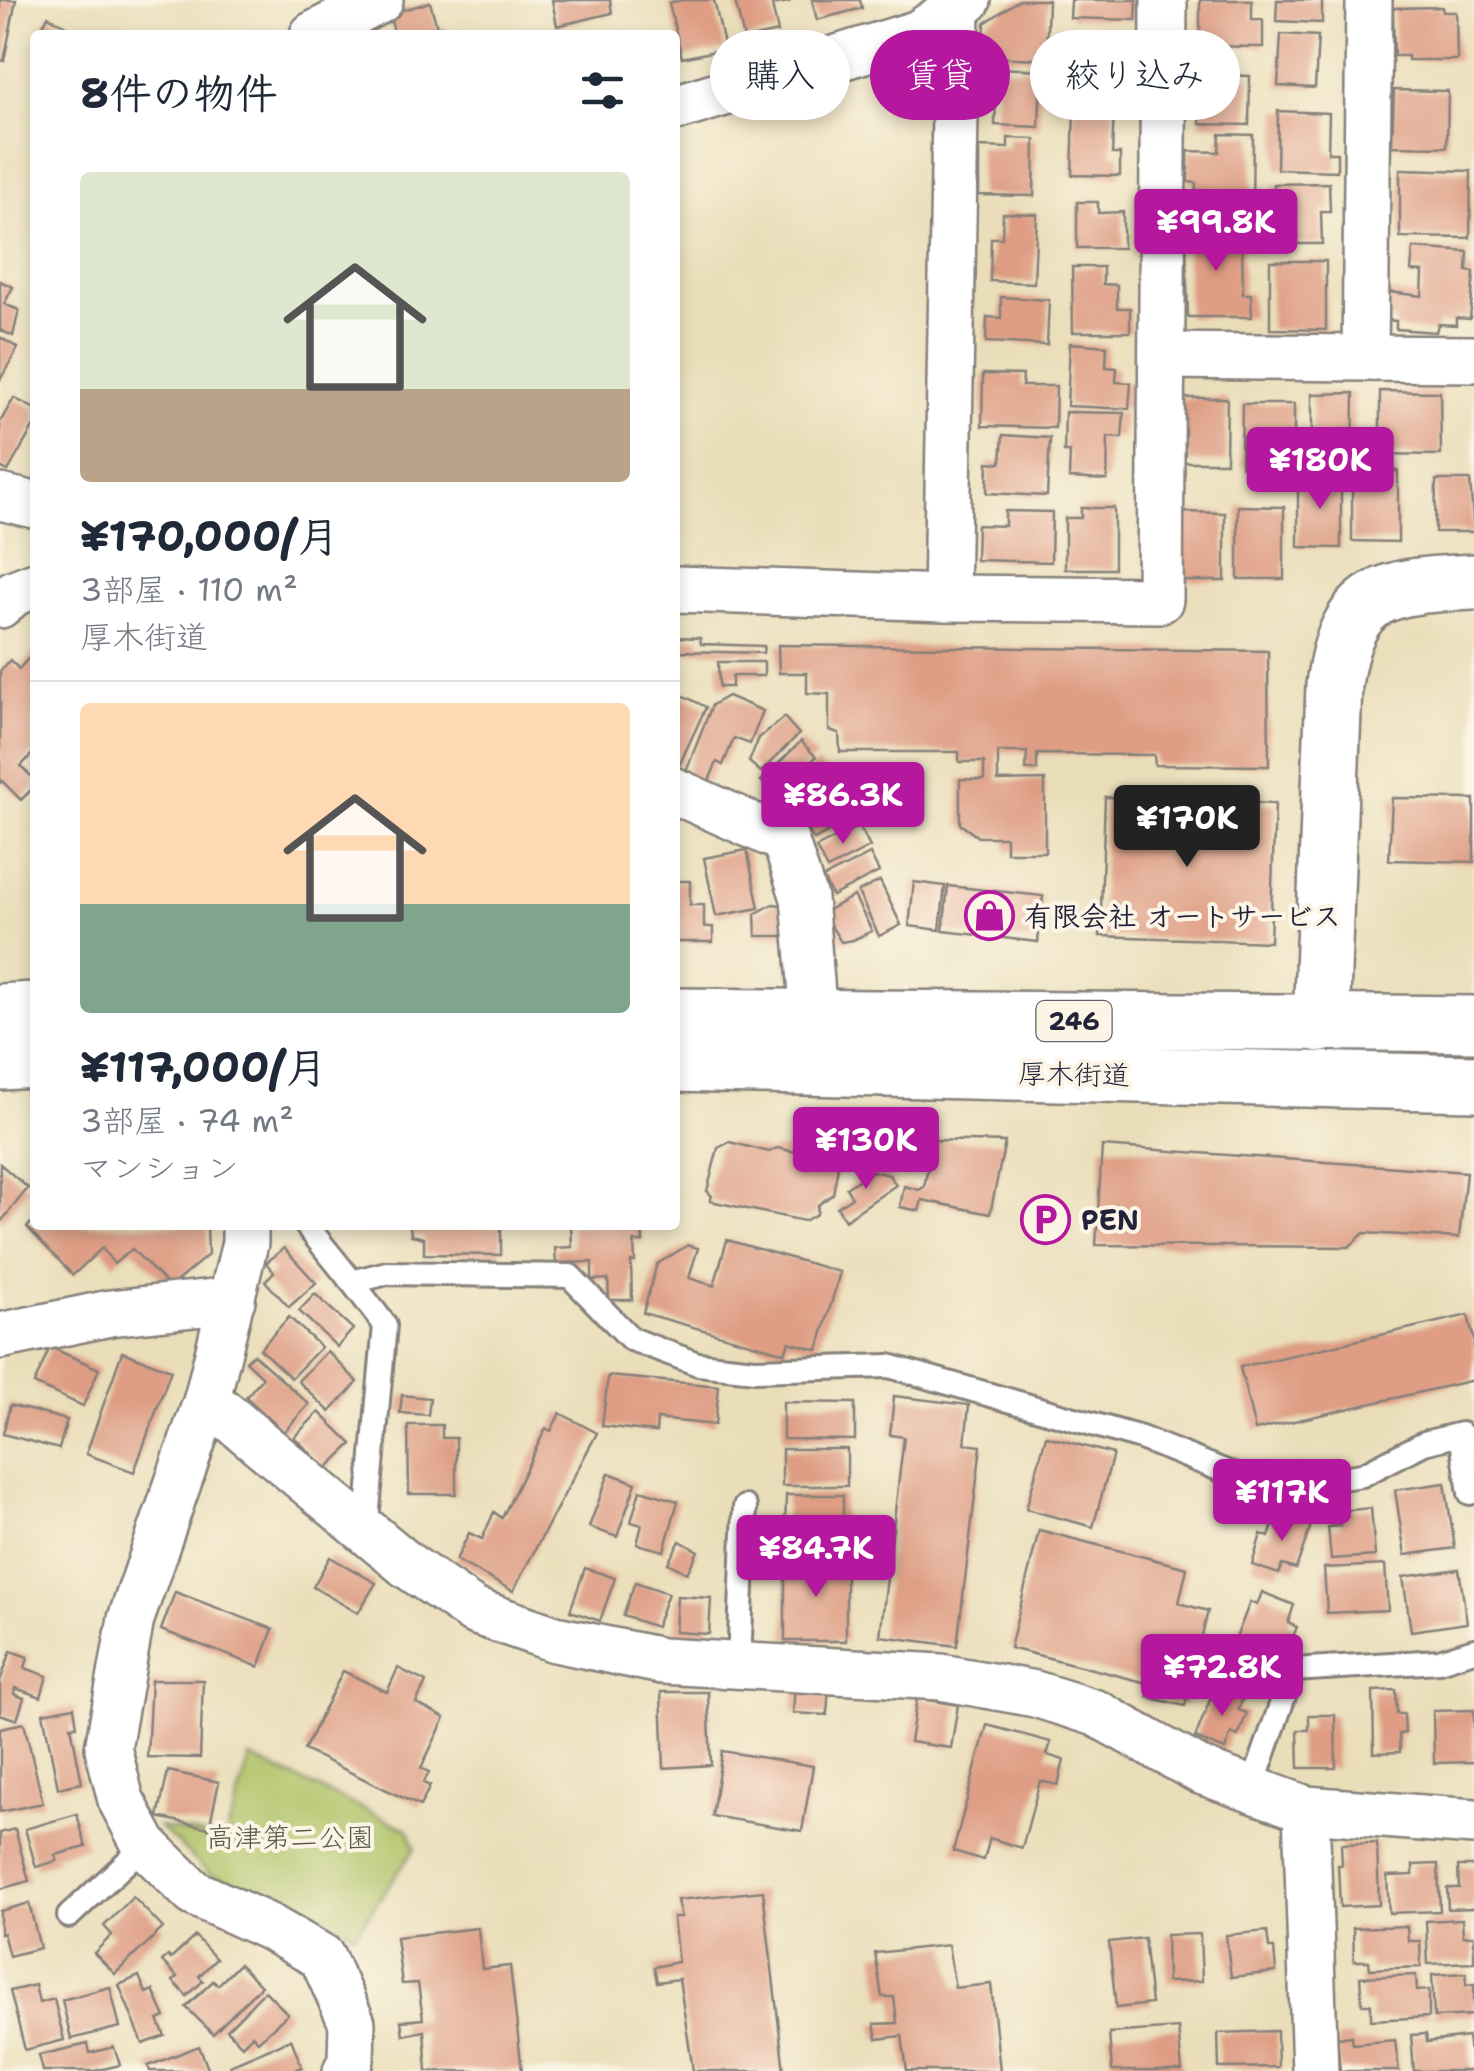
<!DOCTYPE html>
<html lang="ja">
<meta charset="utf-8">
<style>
:root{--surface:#fff;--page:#f6f6f7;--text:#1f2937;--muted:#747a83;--line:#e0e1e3;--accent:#b5179e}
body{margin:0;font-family:"Shantell Sans","Klee One",sans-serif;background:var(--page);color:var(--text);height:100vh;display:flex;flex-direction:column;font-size:38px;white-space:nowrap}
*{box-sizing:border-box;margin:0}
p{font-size:32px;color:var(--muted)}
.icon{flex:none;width:55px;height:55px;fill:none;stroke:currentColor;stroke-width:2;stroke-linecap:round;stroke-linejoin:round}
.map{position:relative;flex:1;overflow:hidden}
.panel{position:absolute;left:30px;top:30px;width:650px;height:1200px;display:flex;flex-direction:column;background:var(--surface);border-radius:10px;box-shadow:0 5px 15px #0003}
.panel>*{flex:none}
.banner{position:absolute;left:710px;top:30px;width:612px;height:90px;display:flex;gap:20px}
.price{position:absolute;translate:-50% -85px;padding:0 22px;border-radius:10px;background:var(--accent);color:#fff;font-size:32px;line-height:65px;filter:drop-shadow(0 2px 5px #0008)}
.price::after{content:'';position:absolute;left:50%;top:60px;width:30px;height:22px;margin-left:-15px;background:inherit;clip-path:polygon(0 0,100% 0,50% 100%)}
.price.on{background:#222;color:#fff}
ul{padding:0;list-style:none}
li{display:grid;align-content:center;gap:20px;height:530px;padding:0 50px}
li+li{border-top:2px solid var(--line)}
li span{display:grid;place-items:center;height:310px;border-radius:10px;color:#555}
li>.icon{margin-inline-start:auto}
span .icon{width:180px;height:180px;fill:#fffc;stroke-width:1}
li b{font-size:42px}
h2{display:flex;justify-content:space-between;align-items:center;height:120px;padding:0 50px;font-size:42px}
.tag{padding:0 35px;border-radius:45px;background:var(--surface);box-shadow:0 5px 15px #0003;font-size:35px;line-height:90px}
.tag.on{background:var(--accent);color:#fff}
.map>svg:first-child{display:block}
.green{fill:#afc266;stroke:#687250;stroke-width:2.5}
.building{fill:#de9d84}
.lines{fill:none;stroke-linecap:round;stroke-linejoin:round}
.service-casing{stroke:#86807a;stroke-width:28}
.minor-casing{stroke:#86807a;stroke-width:50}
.tertiary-casing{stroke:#86807a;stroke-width:60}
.trunk-casing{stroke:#86807a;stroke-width:60}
.service{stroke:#fff;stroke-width:22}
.minor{stroke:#fff;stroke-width:45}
.tertiary{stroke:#fff;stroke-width:55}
.trunk{stroke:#fff;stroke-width:55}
.labels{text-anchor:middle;stroke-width:8;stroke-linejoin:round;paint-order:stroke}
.shield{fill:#fcf5e5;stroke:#63616e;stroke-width:2.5}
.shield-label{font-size:25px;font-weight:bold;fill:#22223b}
.poi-label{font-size:28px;font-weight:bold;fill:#22223b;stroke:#fcf5e5;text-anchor:start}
.street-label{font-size:28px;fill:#22223b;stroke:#fcf5e5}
.park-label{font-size:28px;fill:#535a4a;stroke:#fcf5e5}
</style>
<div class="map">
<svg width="1474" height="2071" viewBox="0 0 1474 2071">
<rect width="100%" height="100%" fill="#fcf5e5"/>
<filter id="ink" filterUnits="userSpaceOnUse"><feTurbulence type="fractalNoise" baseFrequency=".01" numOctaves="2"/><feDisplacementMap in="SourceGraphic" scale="20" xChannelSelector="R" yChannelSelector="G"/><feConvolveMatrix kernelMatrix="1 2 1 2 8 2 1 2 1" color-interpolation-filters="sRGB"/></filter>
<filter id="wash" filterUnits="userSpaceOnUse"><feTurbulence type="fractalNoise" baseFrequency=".0048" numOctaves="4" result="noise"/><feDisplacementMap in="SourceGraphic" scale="40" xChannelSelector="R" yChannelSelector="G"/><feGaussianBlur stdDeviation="2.25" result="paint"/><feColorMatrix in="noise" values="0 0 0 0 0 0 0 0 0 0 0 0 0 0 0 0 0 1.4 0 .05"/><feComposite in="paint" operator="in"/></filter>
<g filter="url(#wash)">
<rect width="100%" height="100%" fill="#eadeba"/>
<path class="green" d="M250,1758l158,71 7,19 -60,86 -70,-39 -73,-19 -53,-49 66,12z"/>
<g id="blocks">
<g class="building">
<path d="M0,0h16l-12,61 -4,-1z"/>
<path d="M552,0h58l2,13 -55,13z"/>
<path d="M682,0h32l11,49 -43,9 -13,-55z"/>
<path d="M735,0h53l1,2 -17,3 6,27 -34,7z"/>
<path d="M812,0h48l2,8 -45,12z"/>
<path d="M1019,0h29l-2,59 -63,-2 2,-34z"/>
<path d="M1071,0h66l-1,20 -66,-2z"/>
<path d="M1200,0h52v20h11v27l-63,-1z"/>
<path d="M1277,0h45v23l-46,-2z"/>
<path d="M430,2l7,25 5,-1 2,9h-49l-6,-21z"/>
<path d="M1442,7l1,5h13l1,48h-49v-4h-14l-1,-48z"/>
<path d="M48,16l34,19h-44z"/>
<path d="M1281,34l37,2 -3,52 -37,-2z"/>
<path d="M1077,36h25l-1,19h32v34l-56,-1z"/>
<path d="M997,68l44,2 -2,57 -44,-2z"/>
<path d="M1191,74l59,2 -1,49 -49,-1v-25h-9z"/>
<path d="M1394,90l54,1 -1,56 -55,-1z"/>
<path d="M1074,108l40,1 -2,45h8v22l-48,-1z"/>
<path d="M1278,111l51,2 -1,40h9v18l-60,-2z"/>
<path d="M1220,134l33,1 -1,67 -57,-1 1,-18 -8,-1v-31l31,1z"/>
<path d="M1008,138l27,1 -1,57 -55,-1v-48l29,1z"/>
<path d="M1400,169l71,2 -1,67 -70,-1z"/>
<path d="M1329,183l1,29h-9l1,32h-47l-1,-60z"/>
<path d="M1077,202h21v11l25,-1v36h-46z"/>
<path d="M1003,213l34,1 -3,69 -44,-2 1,-43h11z"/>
<path d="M1231,221v21h11l1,52h8l1,23h-64l-2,-74h9v-21z"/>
<path d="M1413,248l55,4 -1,19 7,1 -4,47 -14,-1v7l-18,-1 -2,8 -40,-3v-8l-10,-1 3,-28 33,4 1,-24 -12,-1z"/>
<path d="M1270,261h56v69l-56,-1z"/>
<path d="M1072,267h31v17l14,1v23h13v24h-57z"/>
<path d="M0,281l13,6 -9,17 15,6 -6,26 -13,-6z"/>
<path d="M1001,297l48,3 -2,45 -61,-3 1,-25 14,1z"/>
<path d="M0,337l18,11 -18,32z"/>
<path d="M1070,343l37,3 -1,21 11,1 -1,14 15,1 -2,26 -62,-3z"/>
<path d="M983,374l40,1 -1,11h34l-1,42 -73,-2z"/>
<path d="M1380,391l60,1 1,63 -61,-1z"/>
<path d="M1354,393l-1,70 -41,-1v-68z"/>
<path d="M14,398l21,11v15l-27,47 -8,-4v-45z"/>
<path d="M1181,398h46l-1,64h-45z"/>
<path d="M1242,404h52v62h-53z"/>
<path d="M1065,412l59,1 -2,25 -14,-1 -1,43 -38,-2 1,-26h-6z"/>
<path d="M1003,435l47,3 -3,58 -60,-3 1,-31 13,1z"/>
<path d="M1352,470l46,1v71l-46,-1z"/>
<path d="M1298,476l43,1v71l-43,-1z"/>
<path d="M1436,480h34l4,52h-39z"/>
<path d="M1238,506l46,1v72h-46z"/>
<path d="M1081,508h33v61h-49v-51h16z"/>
<path d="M1005,511l47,1 -1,50 -75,-2 1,-35 28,1z"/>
<path d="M1178,512l47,1v68h-47z"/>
<path d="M675,637l25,1 1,6 63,2 -1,7 -87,-2z"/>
<path d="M778,645l490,6 1,115 -114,-1 -1,-10 -117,-1v16h-11l1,-18h-29v29l47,-1v72h-39v-15h-28l-18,-13v-45l24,1v-18h-25v-10h-119l-1,-19 -10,-3v-36l-22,-1v-20h-28z"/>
<path d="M35,651v100l-14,15 14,14v6l-14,14 -19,-19 -2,2v-112l10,-11 9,9z"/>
<path d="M718,662h46v14h-32v11h-13z"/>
<path d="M680,694l26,13 -31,67v-70z"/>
<path d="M728,696l35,15 -13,33 -16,-6 -11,27 -6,-3 -9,21 -23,-9 27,-69z"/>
<path d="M784,717l15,17 -38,38 -12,-10 10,-24z"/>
<path d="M801,741l15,16 -40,39 -15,-15z"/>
<path d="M817,763l18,18 -39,39 -17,-17z"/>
<path d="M841,791l15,26 -42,23 -9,-15 16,-9 -2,-4 11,-15z"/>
<path d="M1105,797l170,7 -5,138 -170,-6z"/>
<path d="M1392,798l82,1v63l-85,-2z"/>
<path d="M859,826l11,21 -43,22 -11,-21z"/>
<path d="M747,850l12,58 -43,8 -12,-58z"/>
<path d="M870,854l9,18 -47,24 -9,-18z"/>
<path d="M675,881h15v24h14v22h9v15h-38z"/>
<path d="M880,881l21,44 -22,11 -21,-44z"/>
<path d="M914,882l31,4 -5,44 -31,-4z"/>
<path d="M948,886l95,10 -5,46 -95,-11z"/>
<path d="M854,896l18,35 -19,9 -12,2 -18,-29z"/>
<path d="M773,904l17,2 3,30h-37l-1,-22z"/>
<path d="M815,1140l27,5 -9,49 -15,11 -1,9 -13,7 -94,-20 2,-5 -5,-5 11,-43 12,-6 39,10 8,-4 29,6 3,-12z"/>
<path d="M934,1140l71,2 -15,72 -68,-14 -3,11 -19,-4 4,-21 15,4 5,-3z"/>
<path d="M1102,1146l364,26 -7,66 -95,-5 -15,14 -253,-2z"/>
<path d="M0,1164l28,24 -28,35z"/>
<path d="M872,1171l17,4 7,10 -51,35 -8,-13 15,-10 -6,-9z"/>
<path d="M35,1219v6h172l1,30 -38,32 -38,-38 -18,15 -12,-16 -29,27 -46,-48z"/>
<path d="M410,1225h91v30l-77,-1v-16l-13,-3z"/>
<path d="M571,1225h71l1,17h-9l1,20h-4l1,38h-23l-1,-21 -16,1v-18l-36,1 -1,-15 17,-1z"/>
<path d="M727,1240l113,32 -22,78 -29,-8 -4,11 -142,-40 14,-49 31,-19 10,3 -9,30 25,8z"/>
<path d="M284,1248l32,35 -27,24 -24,-26 9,-9 -8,-9z"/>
<path d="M315,1294l38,35 -16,18 -38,-36z"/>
<path d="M1468,1315l6,25v40l-219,50 -15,-63z"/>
<path d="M289,1317l32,30 -30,31 -31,-29z"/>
<path d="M50,1347l49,22 -16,37 -49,-22z"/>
<path d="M327,1351l31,31 -28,30 -32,-31z"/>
<path d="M122,1352l49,18 -37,102 -48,-18z"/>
<path d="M253,1354l56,50 -25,28 -38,-35 17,-20 -17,-16z"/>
<path d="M608,1376l111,10 -4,39 -58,-6 -1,13 -54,-6z"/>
<path d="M402,1395l28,3 -2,17 -28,-2z"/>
<path d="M894,1396l75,9 -4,39 16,2 -24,200 -77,-10 24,-199 -14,-2z"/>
<path d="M783,1402l72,1v37l-72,-1z"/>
<path d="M10,1405l57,15 -8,29 -56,-15z"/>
<path d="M319,1412l33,32 -26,25 -32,-32z"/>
<path d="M560,1413l37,20 -84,158 -57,-31 13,-27 13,6 12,-27 8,6 44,-90 5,3z"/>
<path d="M408,1425h34v13h14v56h-47z"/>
<path d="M1046,1436l67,18 -20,73 -67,-18z"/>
<rect x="782" y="1449" width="65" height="37"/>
<path d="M609,1473l27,10 -19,54 -28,-10z"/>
<path d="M1445,1483l10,65 -50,7 -10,-65z"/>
<path d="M640,1490l38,11 -14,50 -27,-7 5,-19 -11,-3z"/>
<path d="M786,1495h57v43l-58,-1z"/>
<path d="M1371,1508l4,48 -44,3 -3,-32 12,-1v-15z"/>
<path d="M1278,1511l34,11 -16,47 -14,-4 -3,9 -27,-9 9,-31 8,3z"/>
<path d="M1039,1530l148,38 -8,35 29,8 -23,95 -38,-9 4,-13 -141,-36z"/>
<path d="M680,1541l18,10 -11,22 -19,-10z"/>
<path d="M330,1557l46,26 -18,30 -45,-26z"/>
<rect x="785" y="1560" width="61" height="81"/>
<path d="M1385,1565l3,45 -61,3 -3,-45z"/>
<path d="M585,1568l30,10 -15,43 -30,-10z"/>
<path d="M1459,1569l8,54 -56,8 -8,-54z"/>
<path d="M635,1582l33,11 -12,34 -33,-11z"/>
<path d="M175,1592l98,37 -14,38 -98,-37z"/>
<path d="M1262,1592l32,13 -6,18 9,4 -9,22 -5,-2 -8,21 -22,-9 5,-13 -22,-8 14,-36 7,3z"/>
<path d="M677,1596l34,2 -2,36 -34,-2z"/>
<path d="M11,1651l17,6 -3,11 22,8 -6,21 -26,-9 -1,6 10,4 -7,22 -17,-6v-33z"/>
<path d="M398,1668l28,14 -10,21 29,15 -24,50 8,4 -6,11 7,3 -10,20 -116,-56 39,-79 44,21z"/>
<path d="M151,1680h52l-3,78 -53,-1z"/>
<path d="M795,1683l34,2 -2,30 -34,-2z"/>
<path d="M1223,1687l21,9 -6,14 9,3 -9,23 -7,-3 -6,17 -30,-12 18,-46 7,3z"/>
<path d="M1396,1690l1,24h7l1,19 -6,1 1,18 -26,1 -1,-62z"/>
<path d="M661,1692h47l3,73 -47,3z"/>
<path d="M917,1698l41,7 -7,43 -41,-6z"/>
<path d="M74,1707l3,19h-6l11,57 -24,5 -15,-75z"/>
<path d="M1474,1710v52l-40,1 -1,-52z"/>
<path d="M1309,1715h26l1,53h-37l-1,-38h11z"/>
<path d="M24,1723l19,80 -43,9v-84z"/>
<path d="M987,1725l64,17 -4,13 17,5 -6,25 -18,-4 -18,67 -32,-10 -6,22 -31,-9z"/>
<path d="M722,1751l91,15 -11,65 -90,-15z"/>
<path d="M168,1771l51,11 -10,46 -51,-11z"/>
<path d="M77,1814l9,33 -31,8 2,6 -21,6 -11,-38z"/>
<path d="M15,1829l14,52 -29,8v-56z"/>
<path d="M1377,1843l2,62 -39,2 -2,-42h4l-1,-21z"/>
<path d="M1438,1864l2,47 -51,2 -2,-37 26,-1v-10z"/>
<path d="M1458,1866h16v42l-26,1 -1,-21h12z"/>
<path d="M763,1891l21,180h-91l-14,-92 -22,3 -3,-15 24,-5 -5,-45h8l-4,-17z"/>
<path d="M133,1897l30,31 -48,46 -21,-21 18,-18 -8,-9z"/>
<path d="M29,1903l11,45 -31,8 -6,-23 -3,1v-23z"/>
<path d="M1462,1919l1,17h11v26l-46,2 -2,-43z"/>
<path d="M1407,1926l1,15h12l1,26 -51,2 -1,-8h-15l-1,-33z"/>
<path d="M478,1928l4,41 28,-3 12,105h-95l-3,-40 -21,4 -2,-14 22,-2 -5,-36 -16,1 -6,-47z"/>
<path d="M1267,1931l2,17h5l2,24 -45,5 -5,-42z"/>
<path d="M1200,1934l2,47 -35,1 -1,-47z"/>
<path d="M195,1936l21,23 -17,17 4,5 -16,15 -14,-15 4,-4 -15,-16 6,-5 3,3z"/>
<path d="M1144,1938l7,66 -35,4 -7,-66z"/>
<path d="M948,1945l7,43 36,-4 9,87h-93l-5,-35 -25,3 -3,-15 23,-1 -3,-26h-12l-7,-44z"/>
<path d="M239,1964l22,22 -48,48 -27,-27 27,-26 5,4z"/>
<path d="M1466,1973v12l8,-1v31l-40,2 -2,-42z"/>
<path d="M1416,1975l1,16 12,-1v27l-58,3v-16h-9l-2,-27z"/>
<path d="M139,1976l7,17 7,-3 12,27 -7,3 7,16 -22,8 -24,-59z"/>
<path d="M35,1985l4,18 15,-4 10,41 -39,10 -15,-59z"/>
<path d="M110,1987l10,40 -49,12 -9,-39z"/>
<path d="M265,1991l23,23 -30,27 -6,-6 -10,10 -15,-15z"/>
<path d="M1178,2028l4,43h-70l-3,-38z"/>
<path d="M1277,2031l1,36 -59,1 -1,-35z"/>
<path d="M1426,2034l1,8 41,-5 4,34h-58l-3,-36z"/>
<path d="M1352,2036l1,8 42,-4 4,31h-59l-3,-33z"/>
<path d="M291,2039l11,28 -10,4h-60l-2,-6z"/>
<path d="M88,2044l2,9 24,-6 6,18 -26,6h-51l-4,-16z"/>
<path d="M199,2046l10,25h-59l-2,-5z"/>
</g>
</g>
</g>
<g filter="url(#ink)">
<use href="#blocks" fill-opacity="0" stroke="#86807a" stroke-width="2.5"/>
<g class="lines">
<defs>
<g id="service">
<path d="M306,1225l46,57 35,-9 183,3 61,63 67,25 57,6 134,-4 252,72 93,37 45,12 83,-12 62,-32 37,-9 9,59"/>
<path d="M352,1282l33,43 -19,206"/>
<path d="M739,1665l6,-158"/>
<path d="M1251,1791l42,-121 146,-9 35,-11"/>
<path d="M69,1916l76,-71"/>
</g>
<g id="minor">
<path d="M313,35l67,-35"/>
<path d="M675,108l244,-75 49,-33"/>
<path d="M1164,356l310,3"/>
<path d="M1365,357l4,-357"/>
<path d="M0,497l35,8"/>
<path d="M675,589l271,9 214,2 4,-600"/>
<path d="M946,598l11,-590"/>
<path d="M0,605l14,-12 21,-8"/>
<path d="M675,791l110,49 19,58 10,120"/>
<path d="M245,1225v18l-38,156 -76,220 -23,129 13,52 24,45 49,48 75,34 53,30 30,66 -1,37 -5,11"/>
<path d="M0,1336l110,-23 122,-13"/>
<path d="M207,1399l200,166 67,46 81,28 107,22 279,16 94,17 61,19 105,58 105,38 168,13"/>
<path d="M1306,1809l9,262"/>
</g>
<path id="tertiary" d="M1321,1024l13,-339c13,-98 54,-99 140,-103"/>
<g id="trunk">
<path d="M0,1012l35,-2"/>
<path d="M675,1016l799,8"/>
<path d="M0,1062l35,-2"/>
<path d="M675,1064l799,19"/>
</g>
</defs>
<use href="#service" class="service-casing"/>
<use href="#minor" class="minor-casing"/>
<use href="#tertiary" class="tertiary-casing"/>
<use href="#trunk" class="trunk-casing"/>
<use href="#service" class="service"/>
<use href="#minor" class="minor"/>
<use href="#tertiary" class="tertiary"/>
<use href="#trunk" class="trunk"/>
</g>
</g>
<defs>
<symbol id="shop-ring" viewBox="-11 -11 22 22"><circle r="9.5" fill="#fcf5e5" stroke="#b5179e" stroke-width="1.5"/><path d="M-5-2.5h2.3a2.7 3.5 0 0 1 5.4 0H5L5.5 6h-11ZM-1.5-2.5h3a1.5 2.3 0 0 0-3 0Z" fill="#b5179e"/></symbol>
<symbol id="parking-ring" viewBox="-11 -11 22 22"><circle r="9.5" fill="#fcf5e5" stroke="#b5179e" stroke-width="1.5"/><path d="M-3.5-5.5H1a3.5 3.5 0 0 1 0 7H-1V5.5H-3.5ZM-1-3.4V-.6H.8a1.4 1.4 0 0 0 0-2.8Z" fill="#b5179e"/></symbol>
</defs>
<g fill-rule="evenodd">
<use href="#shop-ring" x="962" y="888" width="55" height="55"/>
<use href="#parking-ring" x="1018" y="1192" width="55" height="55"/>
</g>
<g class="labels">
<rect class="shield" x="1036.5" y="1001" width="75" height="40" rx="8"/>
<g class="shield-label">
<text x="1074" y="1030">246</text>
</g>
<g class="poi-label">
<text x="1024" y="926">有限会社 オートサービス</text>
<text x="1081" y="1230">PEN</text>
</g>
<g class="street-label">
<text transform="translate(1074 1074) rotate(1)" y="10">厚木街道</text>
</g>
<g class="park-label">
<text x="290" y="1847">高津第二公園</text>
</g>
</g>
</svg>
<b class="price" style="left:1216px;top:274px">¥99.8K</b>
<b class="price" style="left:1320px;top:512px">¥180K</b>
<b class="price" style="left:843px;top:847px">¥86.3K</b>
<b class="price on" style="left:1187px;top:870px">¥170K</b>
<b class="price" style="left:866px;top:1192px">¥130K</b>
<b class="price" style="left:1282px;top:1544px">¥117K</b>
<b class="price" style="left:816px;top:1600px">¥84.7K</b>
<b class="price" style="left:1222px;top:1719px">¥72.8K</b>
<div class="banner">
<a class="tag">購入</a>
<a class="tag on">賃貸</a>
<a class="tag">絞り込み</a>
</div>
<section class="panel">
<h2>8件の物件<svg class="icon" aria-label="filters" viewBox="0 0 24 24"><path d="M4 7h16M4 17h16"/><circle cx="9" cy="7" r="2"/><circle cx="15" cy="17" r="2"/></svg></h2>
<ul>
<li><span style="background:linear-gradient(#dfe7d0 70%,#b9a48a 0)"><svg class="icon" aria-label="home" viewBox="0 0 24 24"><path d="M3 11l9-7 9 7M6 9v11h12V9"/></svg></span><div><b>¥170,000/月</b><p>3部屋 · 110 m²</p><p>厚木街道</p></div></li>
<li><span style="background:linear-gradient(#ffd9b3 65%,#7fa58c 0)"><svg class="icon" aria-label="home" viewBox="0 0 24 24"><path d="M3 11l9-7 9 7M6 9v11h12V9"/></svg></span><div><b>¥117,000/月</b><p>3部屋 · 74 m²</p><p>マンション</p></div></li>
</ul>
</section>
</div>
